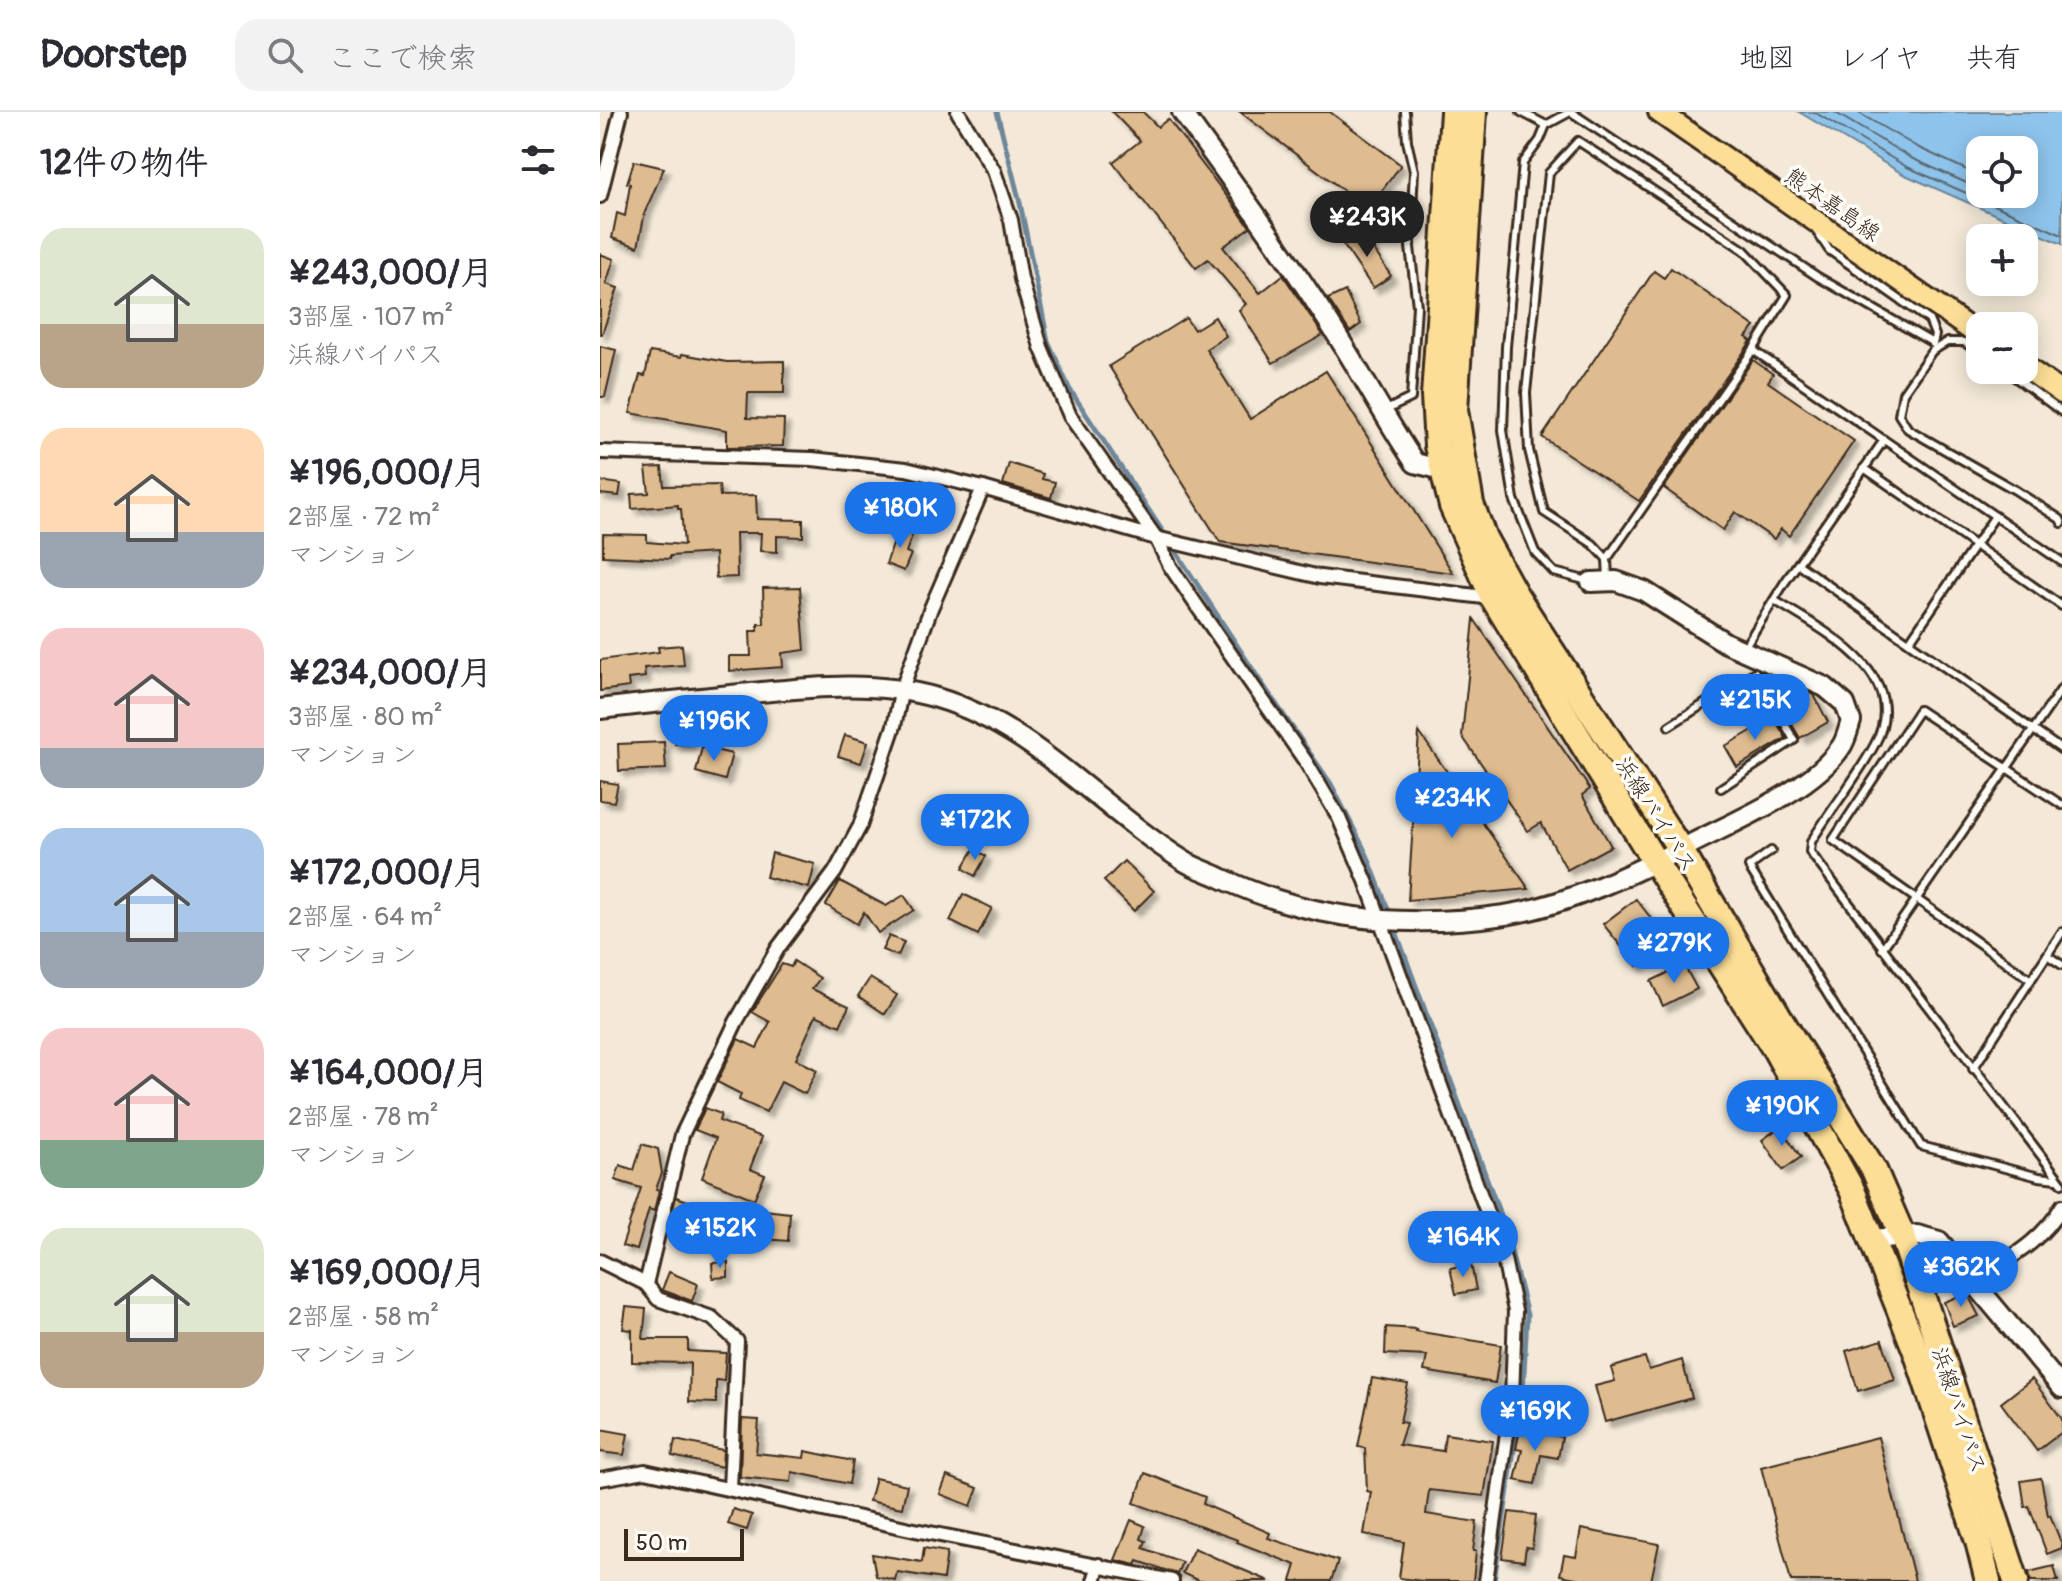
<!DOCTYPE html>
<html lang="ja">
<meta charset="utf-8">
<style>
:root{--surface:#fff;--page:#f2f2f3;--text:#2b2b33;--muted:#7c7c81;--line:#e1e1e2;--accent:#1a73e8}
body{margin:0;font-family:Pangolin,"Klee One",sans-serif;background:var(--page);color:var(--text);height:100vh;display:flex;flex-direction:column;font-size:30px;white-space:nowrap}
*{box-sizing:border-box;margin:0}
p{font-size:26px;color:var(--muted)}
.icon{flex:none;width:44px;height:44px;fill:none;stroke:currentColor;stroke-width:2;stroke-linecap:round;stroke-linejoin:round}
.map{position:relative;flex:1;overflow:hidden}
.details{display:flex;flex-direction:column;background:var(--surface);width:600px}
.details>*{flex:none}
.controls{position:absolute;left:1366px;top:24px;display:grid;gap:16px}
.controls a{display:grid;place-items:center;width:72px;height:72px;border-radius:16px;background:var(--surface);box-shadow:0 4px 20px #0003;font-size:40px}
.scale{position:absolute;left:24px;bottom:20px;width:120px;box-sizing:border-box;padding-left:8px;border:4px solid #3b2a1e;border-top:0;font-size:22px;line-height:28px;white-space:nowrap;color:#3b2a1e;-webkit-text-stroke:6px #fdfcf7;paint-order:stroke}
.price{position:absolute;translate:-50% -68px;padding:0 18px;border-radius:28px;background:var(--accent);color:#fff;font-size:26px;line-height:52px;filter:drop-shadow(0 2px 4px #0008)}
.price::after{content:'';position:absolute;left:50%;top:48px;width:24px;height:18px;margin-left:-12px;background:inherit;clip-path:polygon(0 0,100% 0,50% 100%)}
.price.on{background:#222;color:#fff}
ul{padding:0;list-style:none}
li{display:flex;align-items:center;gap:24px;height:200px;padding:0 40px}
li span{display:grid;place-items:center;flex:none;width:224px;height:160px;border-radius:24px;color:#555}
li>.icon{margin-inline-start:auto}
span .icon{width:96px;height:96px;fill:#fffc;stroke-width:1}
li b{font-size:34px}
h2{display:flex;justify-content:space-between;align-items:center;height:96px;padding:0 40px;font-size:34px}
header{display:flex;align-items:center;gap:48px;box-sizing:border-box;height:112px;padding:0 40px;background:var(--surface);border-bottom:2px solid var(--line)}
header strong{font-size:38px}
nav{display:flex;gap:44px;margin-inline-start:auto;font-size:28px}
.search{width:560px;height:72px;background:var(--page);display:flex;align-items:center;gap:20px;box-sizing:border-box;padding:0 28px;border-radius:24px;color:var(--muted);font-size:30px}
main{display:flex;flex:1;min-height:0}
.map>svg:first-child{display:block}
.water{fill:#8ec4ec;stroke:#6d869a;stroke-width:2;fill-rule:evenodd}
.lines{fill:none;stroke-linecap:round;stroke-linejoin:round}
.shore{stroke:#5c6870;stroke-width:2}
.stream{stroke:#6d869a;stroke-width:5}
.building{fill:#debc90;stroke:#3b2a1e;stroke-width:2;filter:url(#shadow)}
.lane-casing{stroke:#3b2a1e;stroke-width:12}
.street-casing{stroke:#3b2a1e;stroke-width:18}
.secondary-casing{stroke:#3b2a1e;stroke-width:24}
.primary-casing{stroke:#3b2a1e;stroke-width:26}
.highway-casing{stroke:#3b2a1e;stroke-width:30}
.lane{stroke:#fdfcf7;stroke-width:6}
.street{stroke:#fdfcf7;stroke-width:12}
.secondary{stroke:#fdfcf7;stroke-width:18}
.primary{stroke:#fcde96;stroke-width:20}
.highway{stroke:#fcde96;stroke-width:24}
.labels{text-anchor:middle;stroke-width:7;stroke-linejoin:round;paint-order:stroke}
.street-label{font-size:22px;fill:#3b2a1e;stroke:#fdfcf7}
</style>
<header>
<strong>Doorstep</strong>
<div class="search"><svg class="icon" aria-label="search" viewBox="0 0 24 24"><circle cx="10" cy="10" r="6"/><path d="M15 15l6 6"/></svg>ここで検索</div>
<nav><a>地図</a><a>レイヤ</a><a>共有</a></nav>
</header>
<main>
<section class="details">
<h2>12件の物件<svg class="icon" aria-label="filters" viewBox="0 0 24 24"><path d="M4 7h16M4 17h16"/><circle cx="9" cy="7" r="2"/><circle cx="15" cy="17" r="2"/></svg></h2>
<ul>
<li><span style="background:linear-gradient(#dfe7d0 60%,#b9a48a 0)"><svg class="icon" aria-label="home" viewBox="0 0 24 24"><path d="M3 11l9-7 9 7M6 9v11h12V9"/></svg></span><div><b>¥243,000/月</b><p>3部屋 · 107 m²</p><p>浜線バイパス</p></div></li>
<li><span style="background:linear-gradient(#ffd9b3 65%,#9aa5b1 0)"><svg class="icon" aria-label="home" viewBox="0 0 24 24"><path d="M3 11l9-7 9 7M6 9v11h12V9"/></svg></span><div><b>¥196,000/月</b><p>2部屋 · 72 m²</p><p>マンション</p></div></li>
<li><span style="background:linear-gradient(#f6c9c9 75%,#9aa5b1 0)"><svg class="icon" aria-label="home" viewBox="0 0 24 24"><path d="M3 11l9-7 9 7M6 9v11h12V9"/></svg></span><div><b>¥234,000/月</b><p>3部屋 · 80 m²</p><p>マンション</p></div></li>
<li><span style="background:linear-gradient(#a9c7e8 65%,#9aa5b1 0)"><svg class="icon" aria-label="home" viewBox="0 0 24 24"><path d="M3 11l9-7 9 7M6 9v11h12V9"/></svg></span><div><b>¥172,000/月</b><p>2部屋 · 64 m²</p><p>マンション</p></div></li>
<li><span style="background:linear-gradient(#f6c9c9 70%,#7fa58c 0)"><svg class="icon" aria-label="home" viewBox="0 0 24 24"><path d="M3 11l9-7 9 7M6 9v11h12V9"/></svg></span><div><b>¥164,000/月</b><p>2部屋 · 78 m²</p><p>マンション</p></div></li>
<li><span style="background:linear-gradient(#dfe7d0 65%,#b9a48a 0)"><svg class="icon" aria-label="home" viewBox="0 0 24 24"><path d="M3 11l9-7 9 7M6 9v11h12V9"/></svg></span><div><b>¥169,000/月</b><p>2部屋 · 58 m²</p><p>マンション</p></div></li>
</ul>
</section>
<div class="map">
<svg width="1462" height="1469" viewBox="0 0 1462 1469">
<defs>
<filter id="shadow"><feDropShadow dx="5.5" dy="5.5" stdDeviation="2" flood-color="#0004"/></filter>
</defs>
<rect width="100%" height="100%" fill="#f4e9d8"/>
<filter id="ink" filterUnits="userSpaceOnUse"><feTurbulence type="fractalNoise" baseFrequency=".0125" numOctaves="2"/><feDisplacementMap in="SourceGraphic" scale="16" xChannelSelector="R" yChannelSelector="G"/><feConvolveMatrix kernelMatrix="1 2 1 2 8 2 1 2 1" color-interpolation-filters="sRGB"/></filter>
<g filter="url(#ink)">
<path class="water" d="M1199,0h263v132l-159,-70zM1380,38h44v44h-44z"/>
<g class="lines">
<g class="shore">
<path d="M1214,0l93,55 155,68"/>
<path d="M1234,0l77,46 69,31"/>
<path d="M1257,0l60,35 63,29"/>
</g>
<g class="stream">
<path d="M397,0l23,91 28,138 21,47 192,294 70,102 36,71 24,62"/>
<path d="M794,814l111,302 22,87 -4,76 -29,190"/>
</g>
</g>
<g class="building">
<path d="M512,0h31l15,15 10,-8 82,108 -27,20 37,46 23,-18 40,60 -50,28 -34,-53 7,-6 -38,-45 -12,9 -83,-106 27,-21z"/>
<path d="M640,0h90l71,53 -33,44z"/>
<path d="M34,49l30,7 -19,44 -7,35 -26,-9 5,-25 8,3 5,-32 -3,-1z"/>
<path d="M761,118l30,46 -18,12 -31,-45z"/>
<path d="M0,142l14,5 -8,25 12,4 -16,46h-2z"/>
<path d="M1071,156l84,59 -9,10 5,4 -8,12 -104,148 -97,-64 112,-166 10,7z"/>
<path d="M745,179l16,33 -11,8 -22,-33z"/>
<path d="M615,205l11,19 -20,13 44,70 76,-48 127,202 -233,-31 -111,-176 77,-48 8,12z"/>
<path d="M0,234l16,4 -11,47h-5z"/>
<path d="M50,240l31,5 1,-3 45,8 57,-1v32h-36l-1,25 37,1 -1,27 -56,1v-17l-97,-17 10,-38 5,1z"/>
<path d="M1153,248l20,14 -5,8 86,59 -65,95 -8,-7 -7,10 -39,-27 -12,18 -59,-42z"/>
<path d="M409,351l34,11 -1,5 13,3 -4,16 -48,-14z"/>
<path d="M62,355l2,19 55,-1 1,11 36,-1 1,24 46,1v17l-26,-1v16l-17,-1 1,-18h-25l1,44 -21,1 -1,-25 -45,3v3l-67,-3v-22l44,1v7l37,3 -3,-36h-3v-4l-46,4 -1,-15 18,-1 -3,-25z"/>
<path d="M0,369l21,3 -2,12 -19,-2z"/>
<path d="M299,416l14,5 -7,19 5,2 -7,17 -18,-7z"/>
<path d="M200,475l5,63 -23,3 1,14 -54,4v-15h22l-1,-25h8v-7h6l-1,-36z"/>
<path d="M874,507l116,170 -8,6 29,51 -44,24 -26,-47 -13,8 -66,-95z"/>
<path d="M82,533l2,20 -40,3 1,9 -17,2 1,8 -29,4v-31l59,-8 -1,-5z"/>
<path d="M1193,574l6,7 4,-3 11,5 14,27 -28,16 -25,-42z"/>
<path d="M1174,606l12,20 -49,29 -12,-21z"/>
<path d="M76,619h14v14l-15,-1z"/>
<path d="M819,620l110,157 -121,11z"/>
<path d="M245,623l23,7 -7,21 -23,-7z"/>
<path d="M64,630l2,27 -47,2 -1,-27z"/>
<path d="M102,635l30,7 -7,26 -29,-8z"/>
<path d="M0,669l18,3 -4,18 -14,-2z"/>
<path d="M374,737l12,7 -11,20 -12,-8z"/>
<path d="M172,741l43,11 -6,24 -43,-11z"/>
<path d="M524,749l30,30 -20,20 -30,-30z"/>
<path d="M240,769l46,25 18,-11 10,15 -36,23 -14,-21 -7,12 -31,-19z"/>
<path d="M363,782l29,14 -14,27 -28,-14z"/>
<path d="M1036,787l33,42 -32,25 -34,-42z"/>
<path d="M289,824l15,6 -6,14 -16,-6z"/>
<path d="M194,849l26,17 -8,11 37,17 -9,20 -24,-11 -20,44 21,11 -12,24 -24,-12 -15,30 -27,-12 2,-6 -24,-12 21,-43 19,9 13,-26 -18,-10 30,-48 9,3z"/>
<path d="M1084,853l13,24 -34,17 -12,-25z"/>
<path d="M270,866l27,17 -12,19 -27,-18z"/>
<path d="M105,996l16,6 -2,7 43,16 -12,32 15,6 -11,24 -52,-21 14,-40 -21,-8z"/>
<path d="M1180,1015l21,30 -18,13 -21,-30z"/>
<path d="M42,1032l16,5 4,24 -6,16 3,1 -5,21 -5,-2 -12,41 -15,-4 19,-58 -26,-8 5,-15 14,5z"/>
<path d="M76,1085l30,10 -7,20 -28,-10z"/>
<path d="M155,1097l35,4 -2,28 -36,-3z"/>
<path d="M128,1150v15l-15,1 -1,-15z"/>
<path d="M871,1152l5,26 -20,4 -6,-26z"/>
<path d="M69,1160l29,12 -6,17 -30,-11z"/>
<path d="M1367,1181l12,23 -26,10 -9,-24z"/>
<path d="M26,1195l20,2 -3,30h45v12l38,2 -2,28 -8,-1v23l-27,-1 1,-39 -58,-1v-32l-9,-1z"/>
<path d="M786,1215l30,2 -1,2 86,14 -6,38 -71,-12 3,-15 -42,-2z"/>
<path d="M1282,1228l13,40 -37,11 -12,-40z"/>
<path d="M1045,1245l4,13 33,-10 10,38 -87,24 -10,-36 20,-5 -4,-13z"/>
<path d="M772,1266l36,6 -8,38 6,1 -7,22 44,6 2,-17 48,7 -9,55 -55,-6 -3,24 51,8 -4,29h3l-3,30h-50l-24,-3 5,-36 -40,-8 7,-42 -4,-1 -2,-43 -7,-1z"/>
<path d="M1432,1267l30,40v13l-25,19 -36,-48z"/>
<path d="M142,1307l17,1 -3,33 48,5 1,-7 48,10 -4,23 -57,-12 -1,10 -51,-5z"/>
<path d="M0,1317l28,5 -4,21 -24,-3z"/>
<path d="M920,1317l42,8 -4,21 -17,-3 -6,29 -20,-4 7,-30 -6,-1z"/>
<path d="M1278,1325l37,144h-124l-30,-114z"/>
<path d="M75,1328l48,10 -1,17 -50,-11z"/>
<path d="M545,1361l60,24 -2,7 67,29 -2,5 70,23 -7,20h-40l5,-16 -59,-23 1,-2 -104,-37z"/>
<path d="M347,1364l31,12 -7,18 -31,-12z"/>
<path d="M275,1366l32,7 -5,23 -33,-7z"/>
<path d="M1441,1366l7,38 2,-1 12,30v3l-15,6 -18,-48 -4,1 -4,-26z"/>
<path d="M133,1397l19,6 -5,15 -19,-6z"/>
<path d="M909,1400l27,3 -4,33 -6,-1 -2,14 -22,-3z"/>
<path d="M531,1408l14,6 -4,13 5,2 -3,7 39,14 -5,12 -39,-13 -2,4 -21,-5z"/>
<path d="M981,1417l78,15 -8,37h-59l-32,-6 4,-20 12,2z"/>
<path d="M324,1436l23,4 -4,27 -46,-7 -2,8 -19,-4 -4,-22 50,8z"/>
<path d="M594,1436l35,16 40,17h-70l-17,-8z"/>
<path d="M1454,1454l4,15h-27l-2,-9z"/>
</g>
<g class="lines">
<defs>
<g id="lane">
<path d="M921,0l25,13"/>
<path d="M970,0l-24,13 -6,15 -17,23 -17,184 -3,83 11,69 21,53 19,20 34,9"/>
<path d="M971,0l247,165 115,66"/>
<path d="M1217,120l12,18 100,70 6,15 -2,9"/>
<path d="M1380,241l-16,-11h-17l-15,9 -29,42 -4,22 9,14 107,61 45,29 2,4"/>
<path d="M1405,258l57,42"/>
<path d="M784,299l27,-13 6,-92 -7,-59 4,-76 -7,-30 -2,-29"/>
<path d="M1264,356l198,138"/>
<path d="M1007,447l-14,-15 -49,-32 -15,-62 -3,-57 23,-220 29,-32 166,109 43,45 -34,55"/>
<path d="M1198,452l264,186"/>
<path d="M1008,466l-1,-19 146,-209 309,212"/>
<path d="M1174,488c48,30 139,74 101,144 -18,34 -44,65 -64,98l-1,10 252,331"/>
<path d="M1309,530l86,-126"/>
<path d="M1144,536l41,-66 99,-142"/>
<path d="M1069,614l86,-54 39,68 -73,48"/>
<path d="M1171,739l-22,16 172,279 118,31 18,2"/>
<path d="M1282,837l180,-261"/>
<path d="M1447,843l15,10"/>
<path d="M1431,868l-198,-140 86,-130 143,95"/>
<path d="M1373,957l89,-137"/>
</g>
<g id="street">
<path d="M358,0l36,59 17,49 10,59 20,68 29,69 86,122 14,28 25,37 111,159 33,56 27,63 138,378 11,52 -3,87 -26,183"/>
<path d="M0,84l21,-84"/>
<path d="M0,340l212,7 94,10 77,19 173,50 164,39 172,21"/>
<path d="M0,1149l46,23 12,15 54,19 25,23 -7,147"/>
<path d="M1375,1169c33,-22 68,-40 87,-75"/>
<path d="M46,1172l36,-149 54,-113 42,-74 57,-76 25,-46 34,-100 8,-37 29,-81 52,-120"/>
<path d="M0,1367l45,-8 270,59 257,51"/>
<path d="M494,1469l5,-16"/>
</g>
<g id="secondary">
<path d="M582,0c48,66 96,132 140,200 33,49 60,102 93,151l28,7 10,-2"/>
<path d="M0,597c50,-6 101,-11 151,-16 62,-6 126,-13 186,5 98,29 162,110 247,163 11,7 25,11 37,17 89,42 187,51 284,37 59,-9 127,-41 180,-68 46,-24 128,-57 156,-100 5,-7 7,-17 10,-26l-6,-17 -20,-17 -99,-44 -82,-52 -28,-10 -25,1"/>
<path d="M1274,1127l43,-4 22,6 123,147"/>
</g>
<g id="primary">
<path d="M1059,0l321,224"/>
<path d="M1424,254l38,27"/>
</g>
<g id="highway">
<path d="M853,0l-19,284 3,50 15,60 41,92 162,264 121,189 76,139 65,164 61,187 10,40"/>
<path d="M874,0l-19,298 16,94 13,34 31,56 165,255 101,171 93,150 29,67 113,344"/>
</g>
</defs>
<use href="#lane" class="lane-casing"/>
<use href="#street" class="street-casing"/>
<use href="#secondary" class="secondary-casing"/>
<use href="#primary" class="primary-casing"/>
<use href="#highway" class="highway-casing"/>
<use href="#lane" class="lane"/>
<use href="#street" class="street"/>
<use href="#secondary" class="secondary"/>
<use href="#primary" class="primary"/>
<use href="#highway" class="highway"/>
</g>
</g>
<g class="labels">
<g class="street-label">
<text transform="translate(1233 92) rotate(35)" y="8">熊本嘉島線</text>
<text transform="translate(1057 702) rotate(58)" y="8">浜線バイパス</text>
<text transform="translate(1360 1298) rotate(72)" y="8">浜線バイパス</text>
</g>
</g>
</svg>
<div class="controls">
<a><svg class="icon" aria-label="locate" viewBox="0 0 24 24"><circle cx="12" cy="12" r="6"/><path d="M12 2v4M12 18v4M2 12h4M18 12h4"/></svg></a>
<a>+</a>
<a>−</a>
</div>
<div class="scale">50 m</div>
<b class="price on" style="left:767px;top:147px">¥243K</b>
<b class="price" style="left:300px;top:438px">¥180K</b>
<b class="price" style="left:1155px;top:630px">¥215K</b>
<b class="price" style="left:114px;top:651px">¥196K</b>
<b class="price" style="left:852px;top:728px">¥234K</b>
<b class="price" style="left:375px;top:750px">¥172K</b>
<b class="price" style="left:1074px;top:873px">¥279K</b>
<b class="price" style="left:1182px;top:1036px">¥190K</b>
<b class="price" style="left:120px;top:1158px">¥152K</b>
<b class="price" style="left:863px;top:1167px">¥164K</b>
<b class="price" style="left:1361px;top:1197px">¥362K</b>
<b class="price" style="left:935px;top:1341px">¥169K</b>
</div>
</main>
